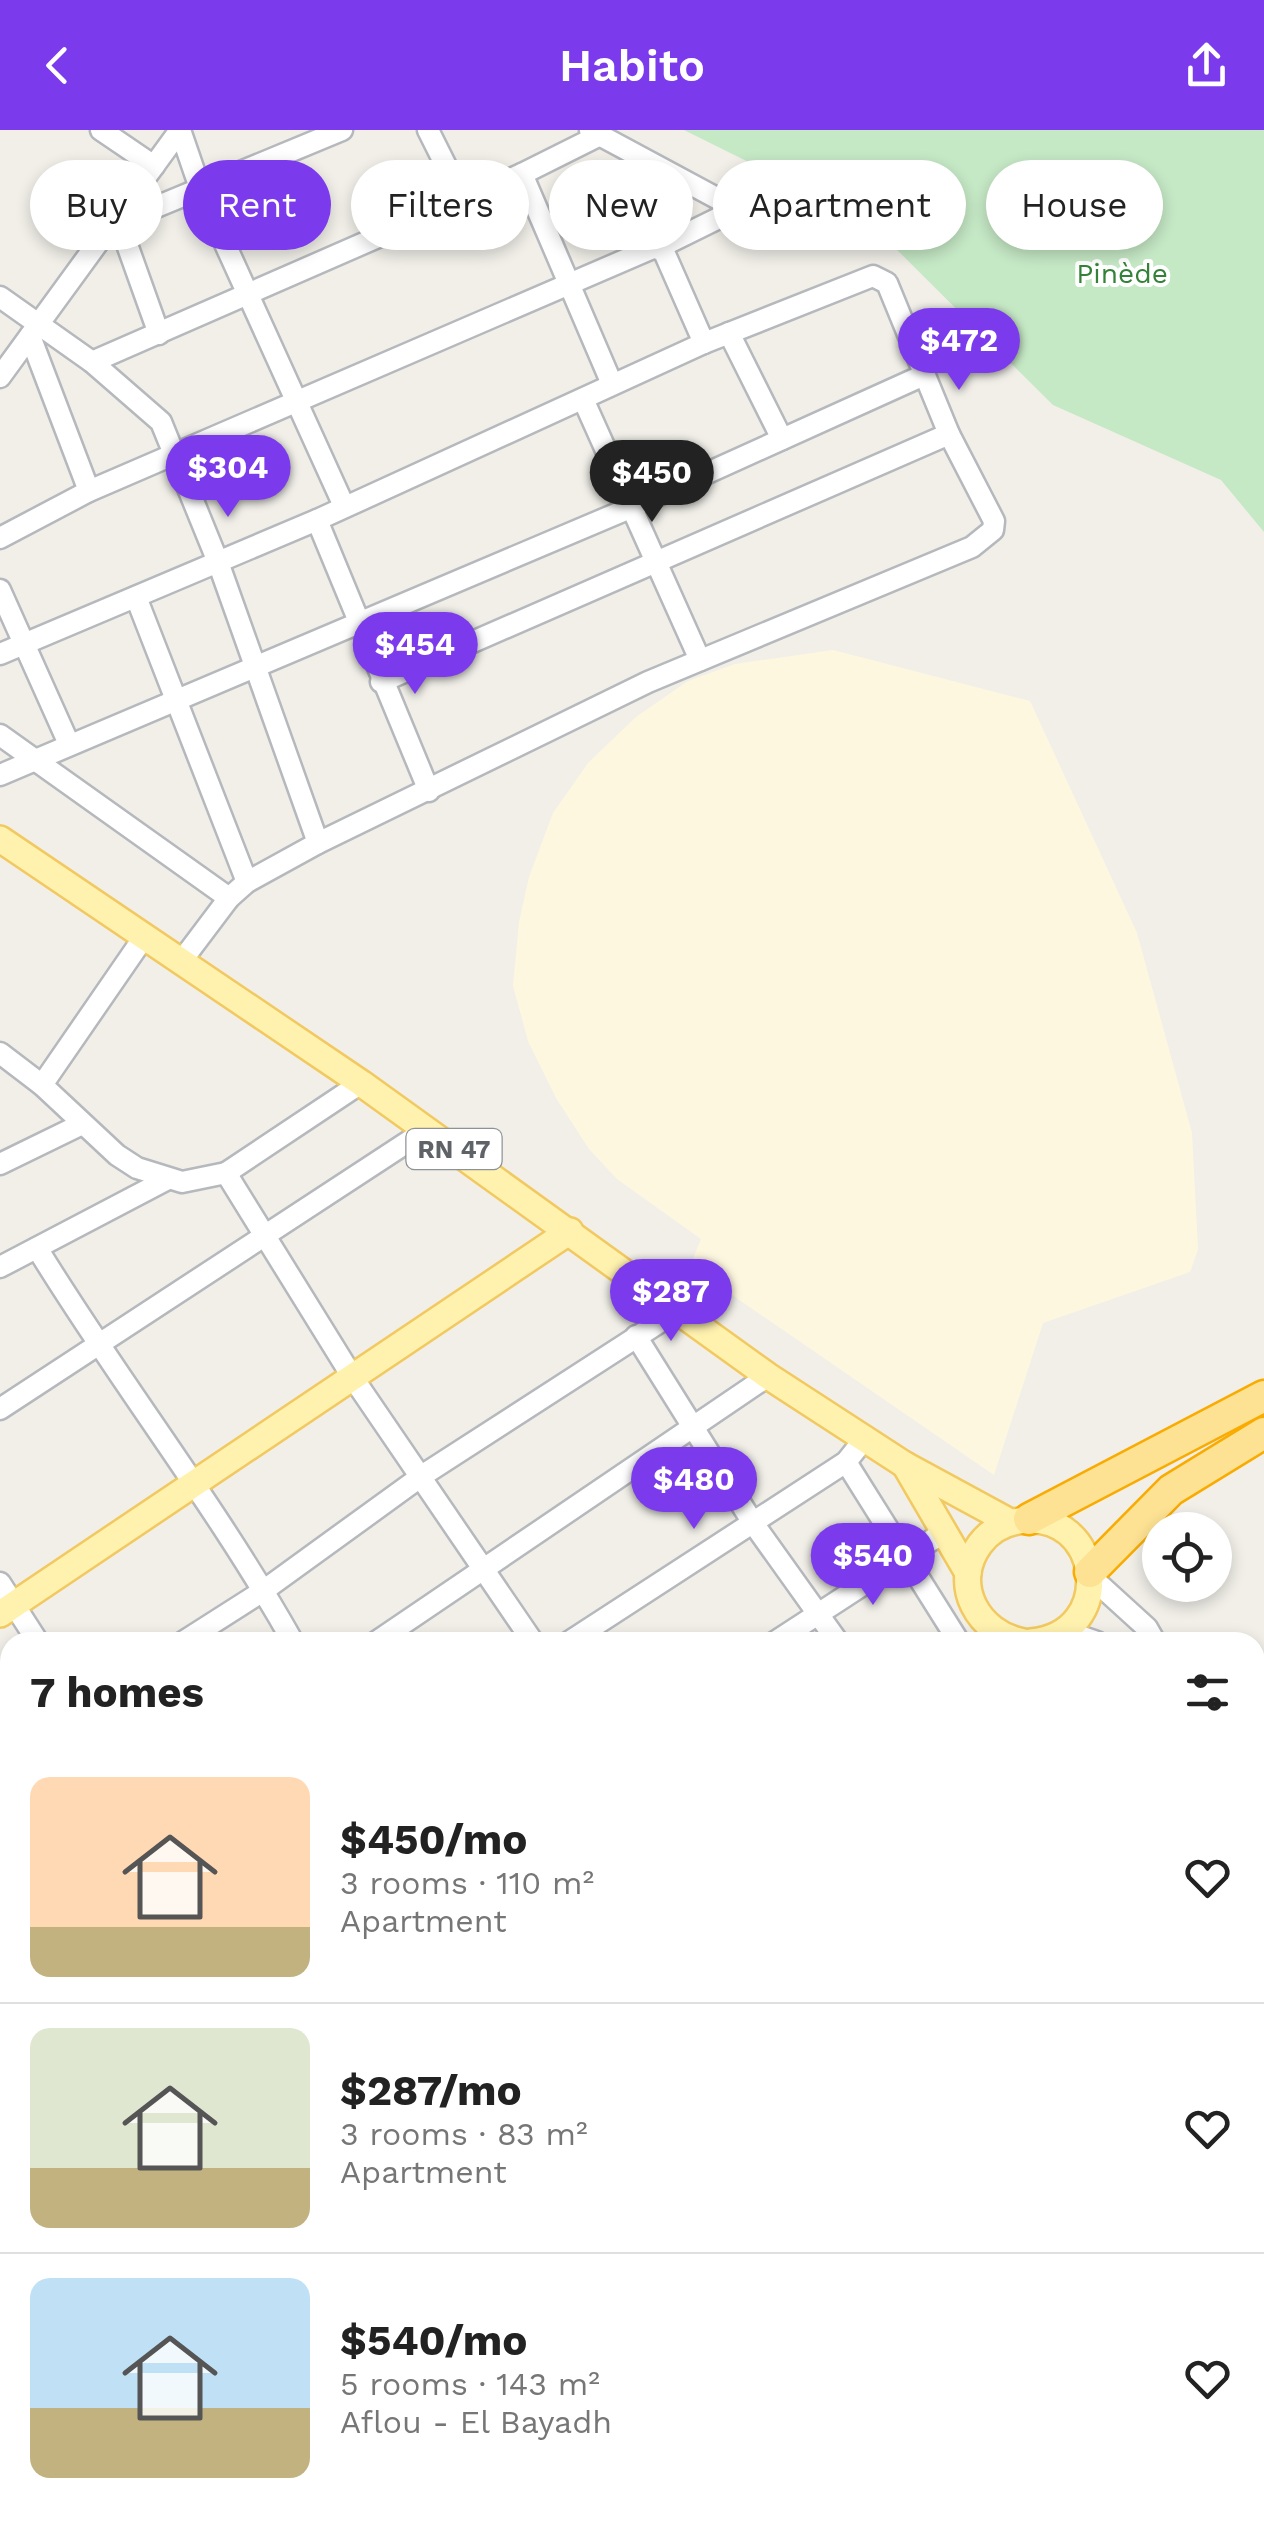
<!DOCTYPE html>
<meta charset="utf-8">
<style>
:root{--surface:#fff;--page:#f6f6f6;--text:#222;--muted:#767676;--line:#e0e0e0;--accent:#7c3aed}
body{margin:0;font-family:"Work Sans",sans-serif;background:var(--page);color:var(--text);height:100vh;display:flex;flex-direction:column;font-size:38px;white-space:nowrap}
*{box-sizing:border-box;margin:0}
p{font-size:32px;color:var(--muted)}
.icon{flex:none;width:55px;height:55px;fill:none;stroke:currentColor;stroke-width:2;stroke-linecap:round;stroke-linejoin:round}
.map{position:relative;flex:1;overflow:hidden}
.side{position:absolute;left:0px;top:1502px;width:1265px;height:892px;display:flex;flex-direction:column;background:var(--surface);border-radius:30px 30px 0 0;box-shadow:0 5px 15px #0003}
.side>*{flex:none}
.hud{position:absolute;left:30px;top:30px;width:1205px;height:90px;display:flex;gap:20px}
.fabs{position:absolute;left:1142px;top:1382px;display:grid;gap:20px}
.fabs a{display:grid;place-items:center;width:90px;height:90px;border-radius:50%;background:var(--surface);box-shadow:0 5px 15px #0003;font-size:50px}
.price{position:absolute;translate:-50% -85px;padding:0 22px;border-radius:35px;background:var(--accent);color:#fff;font-size:32px;line-height:65px;filter:drop-shadow(0 2px 5px #0008)}
.price::after{content:'';position:absolute;left:50%;top:60px;width:30px;height:22px;margin-left:-15px;background:inherit;clip-path:polygon(0 0,100% 0,50% 100%)}
.price.on{background:#222;color:#fff}
ul{padding:0;list-style:none}
li{display:flex;align-items:center;gap:30px;height:250px;padding:0 30px}
li+li{border-top:2px solid var(--line)}
li span{display:grid;place-items:center;flex:none;width:280px;height:200px;border-radius:20px;color:#555}
li>.icon{margin-inline-start:auto}
span .icon{width:120px;height:120px;fill:#fffc;stroke-width:1}
li b{font-size:42px}
h2{display:flex;justify-content:space-between;align-items:center;height:120px;padding:0 30px;font-size:42px}
.tag{padding:0 35px;border-radius:45px;background:var(--surface);box-shadow:0 5px 15px #0003;font-size:35px;line-height:90px}
.tag.on{background:var(--accent);color:#fff}
header{display:flex;justify-content:space-between;align-items:center;height:130px;padding:0 30px;background:var(--accent);color:#fff;font-size:45px;font-weight:600}
.map>svg:first-child{display:block}
.commercial{fill:#fef7e0}
.green{fill:#c5e8c5}
.lines{fill:none;stroke-linecap:round;stroke-linejoin:round}
.minor-casing{stroke:#b5b8bc;stroke-width:25}
.major-casing{stroke:#f2c960;stroke-width:30}
.highway-casing{stroke:#f9ab00;stroke-width:35}
.minor{stroke:#fff;stroke-width:20}
.major{stroke:#fff2af;stroke-width:25}
.highway{stroke:#fde293;stroke-width:30}
.labels{text-anchor:middle;stroke-width:8;stroke-linejoin:round;paint-order:stroke}
.shield{fill:#fff;stroke:#8f9295;stroke-width:2.5}
.shield-label{font-size:25px;font-weight:bold;fill:#5f6368}
.park-label{font-size:28px;fill:#348238;stroke:#fff}
</style>
<header><svg class="icon" aria-label="back" viewBox="0 0 24 24"><path d="M15 5l-7 7 7 7"/></svg>Habito<svg class="icon" aria-label="share" viewBox="0 0 24 24"><path d="M12 15V3M7 8l5-5 5 5M5 13v7h14v-7"/></svg></header>
<div class="map">
<svg width="1264" height="2394" viewBox="0 0 1264 2394">
<rect width="100%" height="100%" fill="#f1efe8"/>
<path class="commercial" d="M833,520l197,51 107,232 55,200 6,116 -8,23 -147,51 -49,152 -304,-209 11,-27 -84,-60 -28,-30 -33,-51 -28,-57 -15,-55 6,-64 10,-45 24,-64 35,-50 48,-46 52,-36 47,-17z"/>
<path class="green" d="M684,0h580v402l-43,-52 -168,-75 -184,-183z"/>
<g class="lines">
<defs>
<g id="minor">
<path d="M101,0l53,36"/>
<path d="M180,0l21,61 143,315"/>
<path d="M428,0l35,70"/>
<path d="M590,0l147,79 -77,38"/>
<path d="M522,44l78,-39"/>
<path d="M119,92l40,112"/>
<path d="M115,94l227,-94"/>
<path d="M0,167l92,65 69,60 57,140 100,281"/>
<path d="M729,203l53,106"/>
<path d="M30,206l59,155"/>
<path d="M92,232l430,-188 90,210"/>
<path d="M0,247l180,-247"/>
<path d="M583,269l117,261"/>
<path d="M317,390l112,271"/>
<path d="M0,408l89,-47 566,-244 9,5 40,91"/>
<path d="M0,460l69,154"/>
<path d="M136,467l111,285"/>
<path d="M0,524l317,-134 387,-177 169,-67 14,7 62,151 45,87 -1,9 -21,17 -324,135 -330,161 -71,39 -18,16 -49,65"/>
<path d="M381,552l568,-248"/>
<path d="M0,605l229,163"/>
<path d="M0,645l630,-267 294,-133"/>
<path d="M0,923l42,32 75,70 20,13 45,14 44,-9 127,205 180,264"/>
<path d="M42,955l102,-148"/>
<path d="M0,1034l80,-39"/>
<path d="M226,1043l135,-90"/>
<path d="M37,1118c82,134 179,257 256,394"/>
<path d="M0,1137l166,-87"/>
<path d="M636,1206l117,187 85,119"/>
<path d="M0,1279l426,-279"/>
<path d="M846,1332l113,180"/>
<path d="M1091,1447l56,51 8,14"/>
<path d="M0,1453l38,59"/>
<path d="M1065,1501l32,11"/>
<path d="M183,1512l80,-51 160,-116 257,-166"/>
<path d="M376,1512l392,-266"/>
<path d="M569,1512l277,-180 20,-25"/>
<path d="M775,1512l169,-110"/>
<path d="M1259,1582l5,21"/>
<path d="M0,1636l10,-7"/>
<path d="M1255,1695l9,-2"/>
<path d="M1255,1726l9,13"/>
<path d="M0,1768l10,-7"/>
<path d="M0,1829l10,15"/>
<path d="M1255,1890l9,12"/>
<path d="M0,1904l10,-6"/>
<path d="M0,2036l10,-7"/>
<path d="M0,2165l10,-7"/>
<path d="M0,2206l10,14"/>
<path d="M1255,2246l9,3"/>
<path d="M0,2297l10,-7"/>
<path d="M1255,2371l9,2"/>
<path d="M133,2385l9,9"/>
<path d="M68,2394l14,-9"/>
<path d="M287,2394l14,-9"/>
<path d="M394,2394l4,-9"/>
<path d="M1013,2394l1,-9"/>
</g>
<g id="major">
<path d="M0,709l361,244 407,293 137,89 105,57"/>
<path d="M905,1335l63,108"/>
<path d="M0,1484l570,-383"/>
<path d="M1024,1512c-46,-8 -74,-58 -44,-98 10,-13 24,-21 39,-23 83,-14 100,113 12,121"/>
<path d="M892,2394l2,-9"/>
<path d="M918,2394l3,-9"/>
</g>
<g id="highway">
<path d="M1029,1389l235,-123"/>
<path d="M1090,1442l81,-82 93,-57"/>
</g>
</defs>
<use href="#minor" class="minor-casing"/>
<use href="#major" class="major-casing"/>
<use href="#highway" class="highway-casing"/>
<use href="#minor" class="minor"/>
<use href="#major" class="major"/>
<use href="#highway" class="highway"/>
</g>
<g class="labels">
<rect class="shield" x="406.5" y="999" width="95" height="40" rx="8"/>
<g class="shield-label">
<text x="454" y="1028">RN 47</text>
</g>
<g class="park-label">
<text x="1122" y="153">Pinède</text>
</g>
</g>
</svg>
<div class="fabs">
<a><svg class="icon" aria-label="locate" viewBox="0 0 24 24"><circle cx="12" cy="12" r="6"/><path d="M12 2v4M12 18v4M2 12h4M18 12h4"/></svg></a>
</div>
<b class="price" style="left:959px;top:263px">$472</b>
<b class="price" style="left:228px;top:390px">$304</b>
<b class="price on" style="left:652px;top:395px">$450</b>
<b class="price" style="left:415px;top:567px">$454</b>
<b class="price" style="left:671px;top:1214px">$287</b>
<b class="price" style="left:694px;top:1402px">$480</b>
<b class="price" style="left:873px;top:1478px">$540</b>
<div class="hud">
<a class="tag">Buy</a>
<a class="tag on">Rent</a>
<a class="tag">Filters</a>
<a class="tag">New</a>
<a class="tag">Apartment</a>
<a class="tag">House</a>
</div>
<section class="side">
<h2>7 homes<svg class="icon" aria-label="filters" viewBox="0 0 24 24"><path d="M4 7h16M4 17h16"/><circle cx="9" cy="7" r="2"/><circle cx="15" cy="17" r="2"/></svg></h2>
<ul>
<li><span style="background:linear-gradient(#ffd9b3 75%,#c2b280 0)"><svg class="icon" aria-label="home" viewBox="0 0 24 24"><path d="M3 11l9-7 9 7M6 9v11h12V9"/></svg></span><div><b>$450/mo</b><p>3 rooms · 110 m²</p><p>Apartment</p></div><svg class="icon" aria-label="heart" viewBox="0 0 24 24"><path d="M12 20l-8-8c-3-5 5-10 8-4 3-6 11-1 8 4z"/></svg></li>
<li><span style="background:linear-gradient(#dfe7d0 70%,#c2b280 0)"><svg class="icon" aria-label="home" viewBox="0 0 24 24"><path d="M3 11l9-7 9 7M6 9v11h12V9"/></svg></span><div><b>$287/mo</b><p>3 rooms · 83 m²</p><p>Apartment</p></div><svg class="icon" aria-label="heart" viewBox="0 0 24 24"><path d="M12 20l-8-8c-3-5 5-10 8-4 3-6 11-1 8 4z"/></svg></li>
<li><span style="background:linear-gradient(#bfe0f5 65%,#c2b280 0)"><svg class="icon" aria-label="home" viewBox="0 0 24 24"><path d="M3 11l9-7 9 7M6 9v11h12V9"/></svg></span><div><b>$540/mo</b><p>5 rooms · 143 m²</p><p>Aflou - El Bayadh</p></div><svg class="icon" aria-label="heart" viewBox="0 0 24 24"><path d="M12 20l-8-8c-3-5 5-10 8-4 3-6 11-1 8 4z"/></svg></li>
</ul>
</section>
</div>
